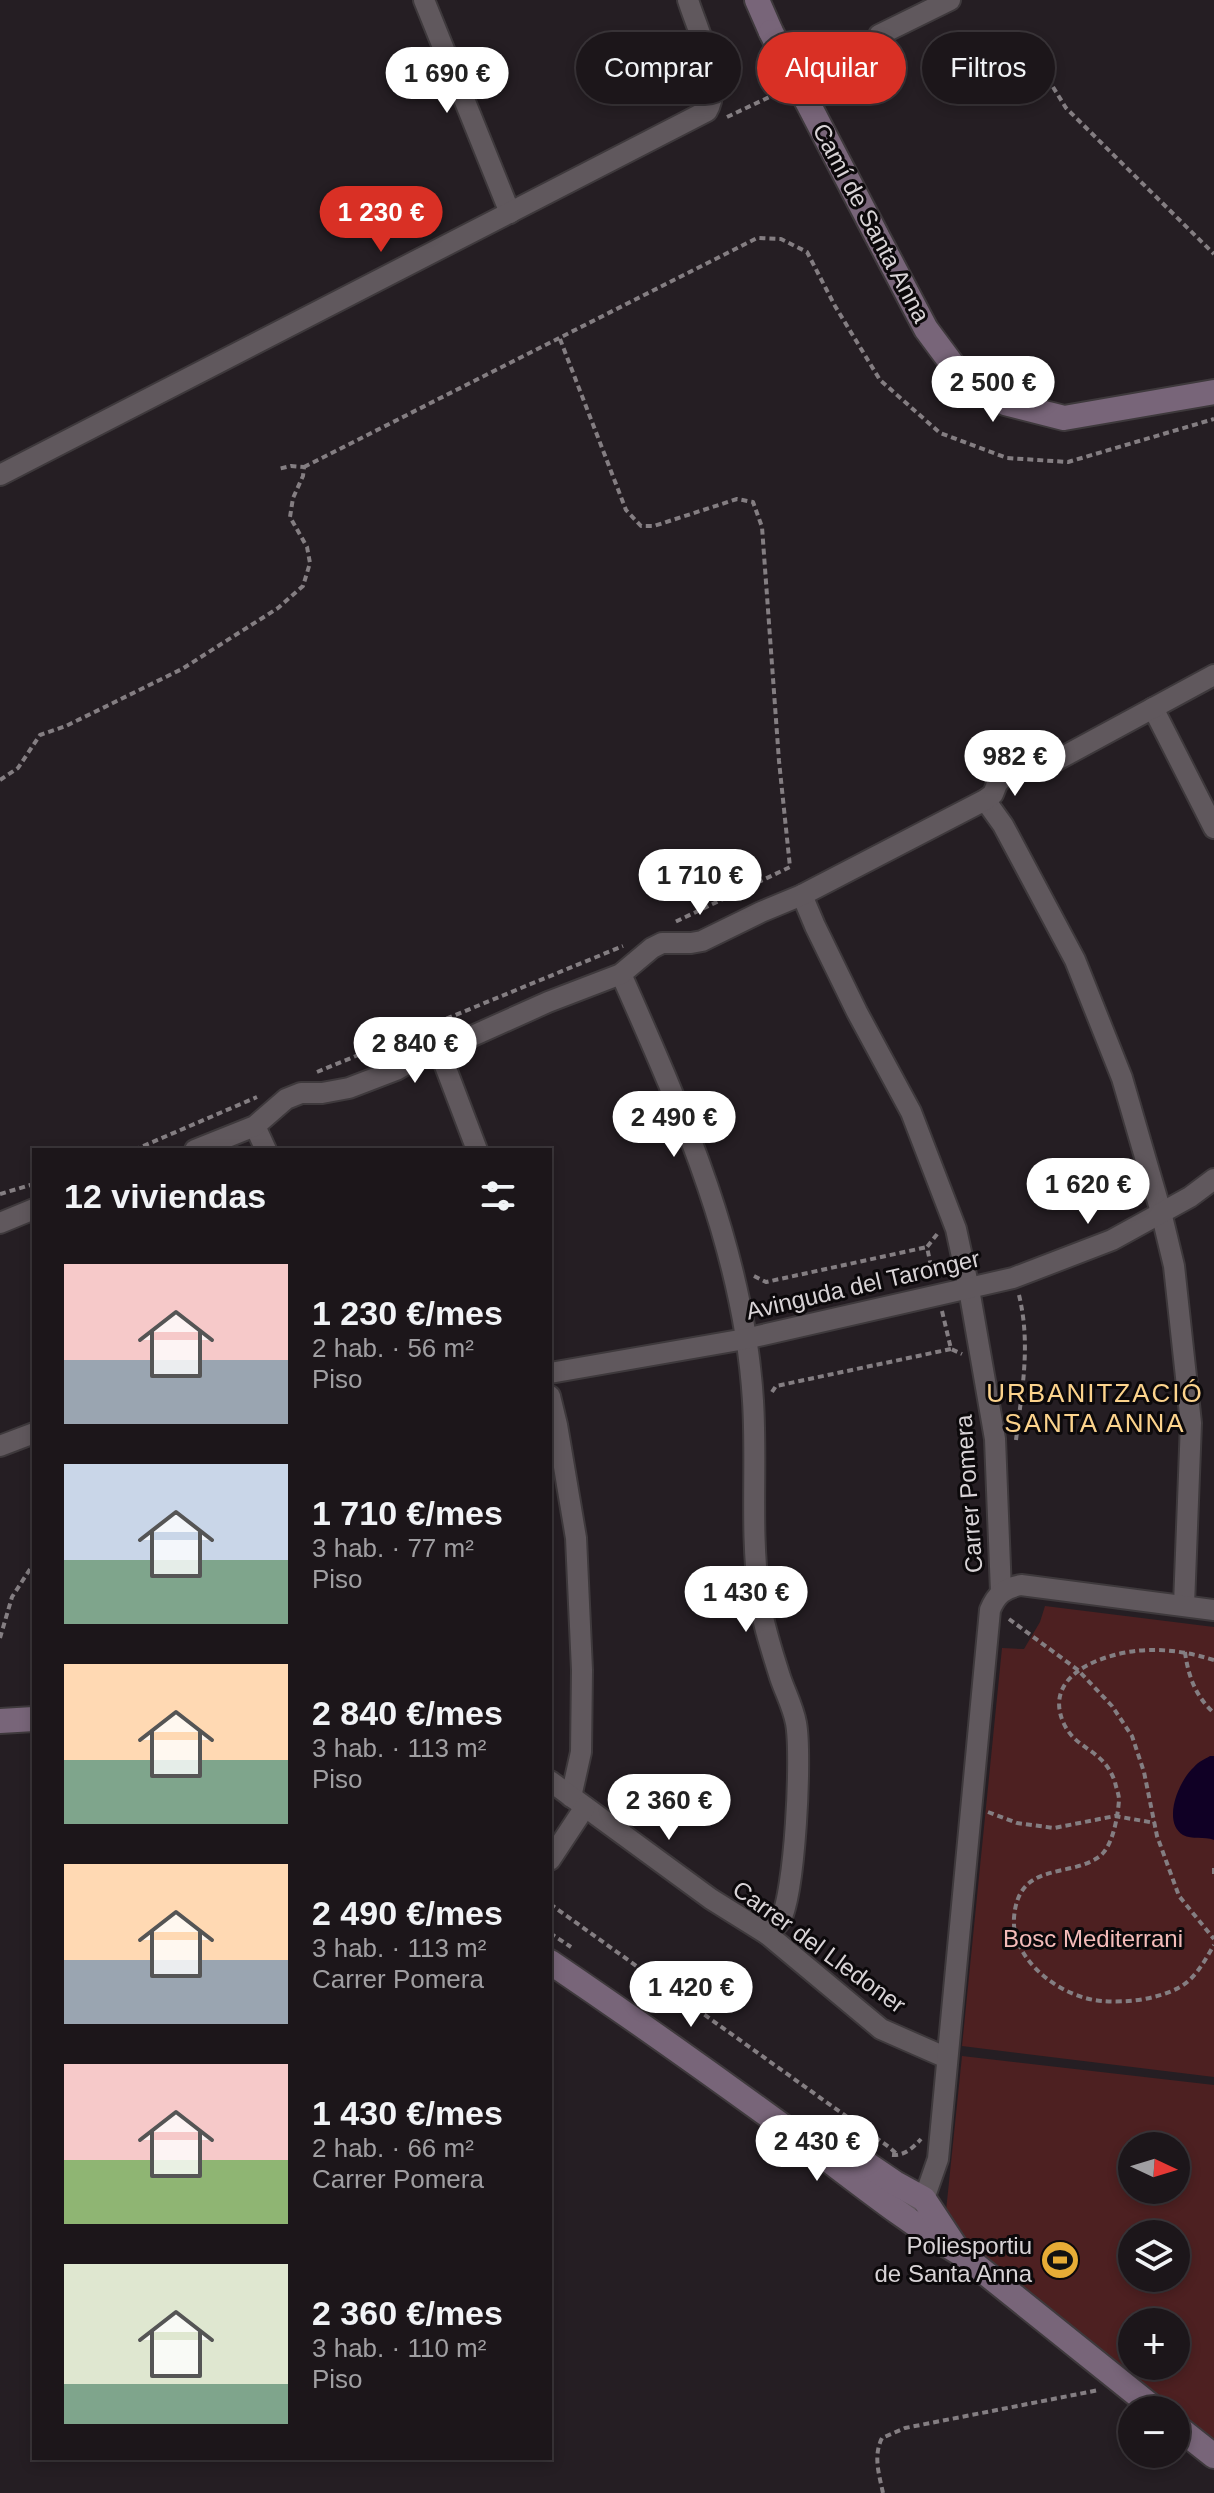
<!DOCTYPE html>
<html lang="es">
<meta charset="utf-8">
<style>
:root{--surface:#1c161a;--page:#292327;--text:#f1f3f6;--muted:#a09fa2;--line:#3a3539;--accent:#d93025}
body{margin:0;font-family:Helvetica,sans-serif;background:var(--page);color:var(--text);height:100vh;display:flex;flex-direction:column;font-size:30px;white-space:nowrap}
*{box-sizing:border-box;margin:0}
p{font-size:26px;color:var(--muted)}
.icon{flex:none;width:44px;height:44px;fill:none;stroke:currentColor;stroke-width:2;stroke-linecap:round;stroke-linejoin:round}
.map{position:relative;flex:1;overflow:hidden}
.details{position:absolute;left:32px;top:1148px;width:520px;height:1312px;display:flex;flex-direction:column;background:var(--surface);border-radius:0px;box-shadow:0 4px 12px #0003,0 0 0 2px var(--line)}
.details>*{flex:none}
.banner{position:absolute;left:576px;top:32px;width:518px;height:72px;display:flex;gap:16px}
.needle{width:52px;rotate:94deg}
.controls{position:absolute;left:1118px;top:2132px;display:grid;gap:16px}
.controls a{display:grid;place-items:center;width:72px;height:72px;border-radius:50%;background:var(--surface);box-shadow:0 4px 12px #0003,0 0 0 2px var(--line);font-size:40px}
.price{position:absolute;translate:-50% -68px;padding:0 18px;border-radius:28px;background:#fff;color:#222;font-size:26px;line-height:52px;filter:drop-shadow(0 2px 4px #0008)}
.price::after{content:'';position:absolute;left:50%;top:48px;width:24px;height:18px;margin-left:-12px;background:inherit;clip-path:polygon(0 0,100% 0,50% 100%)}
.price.selected{background:var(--accent);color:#fff}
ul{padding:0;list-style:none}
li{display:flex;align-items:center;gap:24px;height:200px;padding:0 32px}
li span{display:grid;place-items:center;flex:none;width:224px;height:160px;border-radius:0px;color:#555}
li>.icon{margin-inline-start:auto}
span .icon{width:96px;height:96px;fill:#fffc;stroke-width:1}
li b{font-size:34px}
h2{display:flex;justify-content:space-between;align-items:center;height:96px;padding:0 32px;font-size:34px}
.chip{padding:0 28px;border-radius:36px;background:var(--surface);box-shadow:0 4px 12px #0003,0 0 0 2px var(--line);font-size:28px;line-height:72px}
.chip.selected{background:var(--accent);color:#fff}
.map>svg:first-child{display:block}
.green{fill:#4d2021;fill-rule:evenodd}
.water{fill:#100025}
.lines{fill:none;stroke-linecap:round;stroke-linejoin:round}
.street-casing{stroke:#3e393c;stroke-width:24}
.secondary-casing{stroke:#3e393c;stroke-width:28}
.path{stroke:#847e82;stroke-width:4;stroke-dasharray:6 4;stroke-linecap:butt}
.street{stroke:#60585d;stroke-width:20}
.secondary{stroke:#786579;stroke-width:24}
.secondary-bridge-casing{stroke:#3e393c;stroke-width:28;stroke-linecap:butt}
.secondary-bridge{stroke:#786579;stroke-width:24}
.labels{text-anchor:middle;stroke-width:6;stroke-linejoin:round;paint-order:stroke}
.street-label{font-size:24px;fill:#d8d3d6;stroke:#0c090b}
.park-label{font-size:24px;fill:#f4bbb9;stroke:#0c090b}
.poi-label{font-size:24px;fill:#d8d3d6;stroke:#0c090b;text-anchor:end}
.neighbourhood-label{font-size:26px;letter-spacing:2px;fill:#fcd38c;stroke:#0c090b}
</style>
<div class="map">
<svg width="1214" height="2493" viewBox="0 0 1214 2493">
<rect width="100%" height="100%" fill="#251e23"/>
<g class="green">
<path d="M1045,1606l169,21v450l-252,-31 40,-398 22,1 16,-27z"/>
<path d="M962,2056l252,29v357l-249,-199 -19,-32zM1132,2146h44v44h-44zM1132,2234h44v44h-44zM1132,2322h44v44h-44z"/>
</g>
<path class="water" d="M1210,1756h4v84c-10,-4 -22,0 -31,-5 -22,-14 -3,-56 11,-68 4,-5 11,-8 16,-11z"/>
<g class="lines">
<defs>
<g id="street">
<path d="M424,0l86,213"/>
<path d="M879,35l71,-35"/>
<path d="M0,475l707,-364c17,-28 -10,-82 -19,-111"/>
<path d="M1153,708l61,120"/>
<path d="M985,800l18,25 72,135 47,118 39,134 13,54 17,157 -7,182"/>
<path d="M802,895l13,31 42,86 54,100 45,117 13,60 26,150 6,153"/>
<path d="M621,974c60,136 123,276 132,427 4,64 -3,129 6,194 3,27 13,56 21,82 5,15 13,30 16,46 6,32 -1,172 -16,198 -3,5 -9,9 -13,13"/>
<path d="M439,1050l38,100"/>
<path d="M255,1126l11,24"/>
<path d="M195,1150l60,-24 31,-27 15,-6h21l27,-5 47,-18 23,-13 29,-10 100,-45 73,-28 31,-26 10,-5h29l11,-2 59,-29 41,-17 183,-95 8,-6 4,-10 7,-8 9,-5 33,-5 168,-91"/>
<path d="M0,1223l34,-14"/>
<path d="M550,1373l195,-34 268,-61 99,-38 78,-43 24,-18"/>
<path d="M550,1396l7,29 19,113 6,132 -1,82 -10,45"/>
<path d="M0,1446l34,-13"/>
<path d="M550,1781l161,118 56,35 114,95 66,29"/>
<path d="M550,1860l35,-53"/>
<path d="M911,2200l13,-1 14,-40 52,-549c6,-15 14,-22 31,-25l193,25"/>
</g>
<g id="secondary">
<path d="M757,0l14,32"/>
<path d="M876,234l50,95 29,39 50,35 59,15 150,-26"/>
<path d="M0,1721l34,-2"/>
<path d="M550,1962c84,57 167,116 249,176 54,40 106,83 164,117l193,155"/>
<path d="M822,2148l45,16 28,19 29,16 31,47"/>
<path d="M1176,2426l38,30"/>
</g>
</defs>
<use href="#street" class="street-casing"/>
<use href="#secondary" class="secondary-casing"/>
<g class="path">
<path d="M817,74l50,-23"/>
<path d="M1053,87l13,21 148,146"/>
<path d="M727,117l53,-25"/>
<path d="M560,339l66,171 15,16h13l83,-27 16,3 9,25 17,234 11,106 -115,55"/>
<path d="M304,467l453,-229 24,1 26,13 28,54 45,74 60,53 67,25 61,4 146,-43"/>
<path d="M0,780l18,-12 22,-33 26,-9 116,-57 96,-61 25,-22 7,-23 -3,-16 -17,-30 3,-19 10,-22 1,-9 -13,-1 -13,3"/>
<path d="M317,1072l306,-126"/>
<path d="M134,1150l123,-53"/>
<path d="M0,1194l34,-10"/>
<path d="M754,1276l12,6 161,-35"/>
<path d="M933,1276l-6,-29 11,-14"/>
<path d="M942,1311l9,38 11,5"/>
<path d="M772,1392l4,-6 175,-37"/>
<path d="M1016,1440c6,-51 15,-95 3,-145"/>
<path d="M1009,1619l69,51 34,36 20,30 12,36 13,64 22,60 35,43"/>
<path d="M0,1638l12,-41 22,-34"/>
<path d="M1185,1652c3,24 11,45 29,61"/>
<path d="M1214,1660c-20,-6 -39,-10 -60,-10 -38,-1 -115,20 -90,74 13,27 39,24 51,58 1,6 4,12 4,18 -1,15 -6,46 -19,56 -30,23 -82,4 -86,62 -3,43 49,81 89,83 24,2 56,-2 77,-14 16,-9 25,-27 34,-42"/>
<path d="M988,1812l29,11 37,5 61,-12 40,7"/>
<path d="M1214,1868v8"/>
<path d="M550,1904l339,243 9,8"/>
<path d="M550,1933l21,14"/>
<path d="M892,2155c12,1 21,-7 29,-16"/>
<path d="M883,2493c-4,-19 -10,-37 -1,-55l23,-10 194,-38"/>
</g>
<use href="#street" class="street"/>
<use href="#secondary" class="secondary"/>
<defs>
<path id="secondary-bridge" d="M771,32l105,202"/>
</defs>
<use href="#secondary-bridge" class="secondary-bridge-casing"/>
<use href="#secondary-bridge" class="secondary-bridge"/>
</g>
<defs>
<symbol id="stadium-disc" viewBox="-11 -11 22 22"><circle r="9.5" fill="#e6ac36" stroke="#0c090b"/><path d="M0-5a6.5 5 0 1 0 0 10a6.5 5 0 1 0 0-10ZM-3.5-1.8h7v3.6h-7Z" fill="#111"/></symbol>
</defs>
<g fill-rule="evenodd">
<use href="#stadium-disc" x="1038" y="2238" width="44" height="44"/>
</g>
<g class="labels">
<g class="street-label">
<text transform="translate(871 223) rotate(62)" y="8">Camí de Santa Anna</text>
<text transform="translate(863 1285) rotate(-13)" y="8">Avinguda del Taronger</text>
<text transform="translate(969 1494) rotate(-94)" y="8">Carrer Pomera</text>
<text transform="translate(819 1947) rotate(36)" y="8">Carrer del Lledoner</text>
</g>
<g class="park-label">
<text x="1093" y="1947">Bosc Mediterrani</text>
</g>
<g class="poi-label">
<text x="1032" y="2254">Poliesportiu<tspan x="1032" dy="28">de Santa Anna</tspan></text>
</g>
<g class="neighbourhood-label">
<text x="1095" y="1402">URBANITZACIÓ<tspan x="1095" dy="30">SANTA ANNA</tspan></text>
</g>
</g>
</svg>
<div class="controls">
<a><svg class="needle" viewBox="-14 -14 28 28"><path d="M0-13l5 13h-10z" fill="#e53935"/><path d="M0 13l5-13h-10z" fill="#a09fa2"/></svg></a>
<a><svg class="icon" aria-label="layers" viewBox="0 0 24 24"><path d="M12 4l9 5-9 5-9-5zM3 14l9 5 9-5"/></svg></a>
<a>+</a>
<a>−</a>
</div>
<b class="price" style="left:447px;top:115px">1 690 €</b>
<b class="price selected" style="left:381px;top:254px">1 230 €</b>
<b class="price" style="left:993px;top:424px">2 500 €</b>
<b class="price" style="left:1015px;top:798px">982 €</b>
<b class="price" style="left:700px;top:917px">1 710 €</b>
<b class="price" style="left:415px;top:1085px">2 840 €</b>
<b class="price" style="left:674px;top:1159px">2 490 €</b>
<b class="price" style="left:1088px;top:1226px">1 620 €</b>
<b class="price" style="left:746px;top:1634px">1 430 €</b>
<b class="price" style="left:669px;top:1842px">2 360 €</b>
<b class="price" style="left:691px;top:2029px">1 420 €</b>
<b class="price" style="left:817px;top:2183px">2 430 €</b>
<div class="banner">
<a class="chip">Comprar</a>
<a class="chip selected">Alquilar</a>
<a class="chip">Filtros</a>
</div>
<section class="details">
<h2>12 viviendas<svg class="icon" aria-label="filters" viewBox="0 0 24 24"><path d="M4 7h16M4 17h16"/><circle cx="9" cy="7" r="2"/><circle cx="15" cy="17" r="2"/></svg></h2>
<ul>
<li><span style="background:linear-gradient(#f6c9c9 60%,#9aa5b1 0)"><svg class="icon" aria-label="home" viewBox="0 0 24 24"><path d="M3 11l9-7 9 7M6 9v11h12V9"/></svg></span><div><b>1 230 €/mes</b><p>2 hab. · 56 m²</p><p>Piso</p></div></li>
<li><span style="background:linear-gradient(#c9d6e8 60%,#7fa58c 0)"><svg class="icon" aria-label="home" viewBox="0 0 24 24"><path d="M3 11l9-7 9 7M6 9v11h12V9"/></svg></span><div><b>1 710 €/mes</b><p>3 hab. · 77 m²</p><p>Piso</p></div></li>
<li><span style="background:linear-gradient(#ffd9b3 60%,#7fa58c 0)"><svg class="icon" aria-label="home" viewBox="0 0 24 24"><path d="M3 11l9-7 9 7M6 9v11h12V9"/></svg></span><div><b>2 840 €/mes</b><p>3 hab. · 113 m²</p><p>Piso</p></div></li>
<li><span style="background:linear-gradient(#ffd9b3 60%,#9aa5b1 0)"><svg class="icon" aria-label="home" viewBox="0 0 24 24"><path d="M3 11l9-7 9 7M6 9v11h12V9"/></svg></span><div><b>2 490 €/mes</b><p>3 hab. · 113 m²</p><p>Carrer Pomera</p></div></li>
<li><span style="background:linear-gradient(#f6c9c9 60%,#8fb573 0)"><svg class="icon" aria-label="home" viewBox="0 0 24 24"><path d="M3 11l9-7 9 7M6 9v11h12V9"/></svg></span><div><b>1 430 €/mes</b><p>2 hab. · 66 m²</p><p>Carrer Pomera</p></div></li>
<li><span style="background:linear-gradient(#dfe7d0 75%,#7fa58c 0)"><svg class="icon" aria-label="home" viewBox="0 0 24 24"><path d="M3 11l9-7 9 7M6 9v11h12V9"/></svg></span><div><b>2 360 €/mes</b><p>3 hab. · 110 m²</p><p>Piso</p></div></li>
</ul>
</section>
</div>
